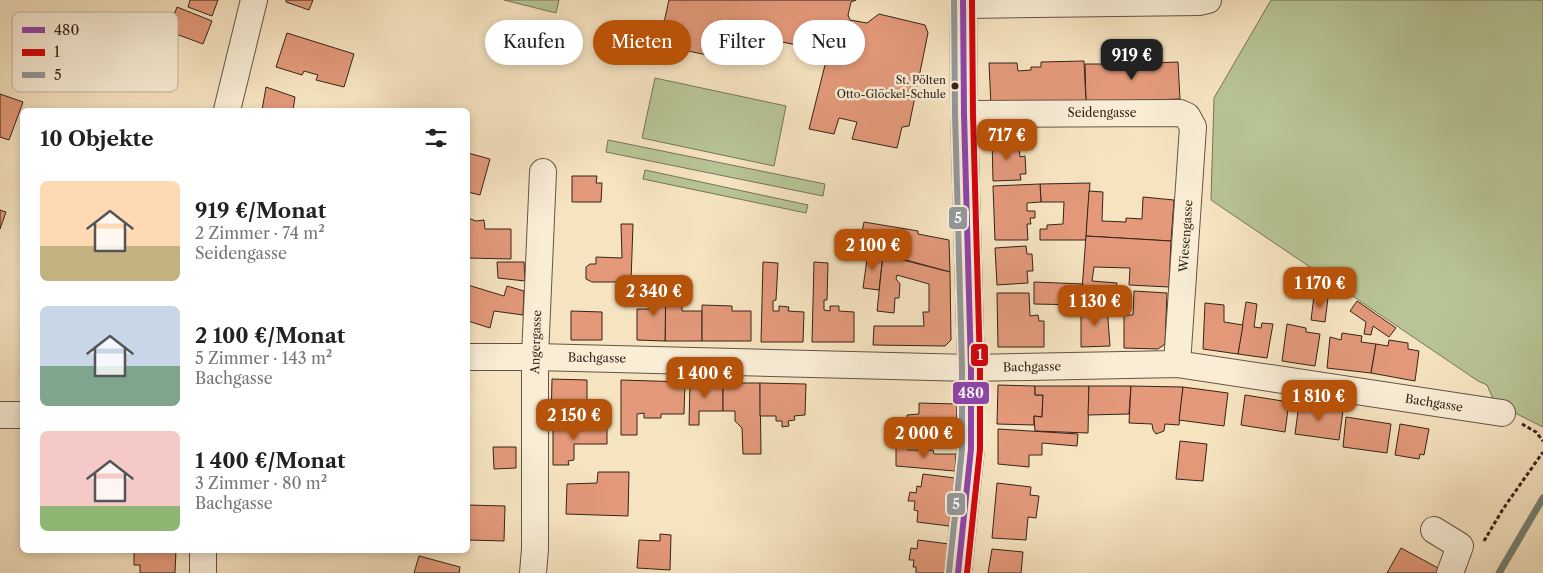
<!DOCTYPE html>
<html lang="de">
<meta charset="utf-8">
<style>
:root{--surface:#fff;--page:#f6f6f6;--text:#222;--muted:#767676;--accent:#b45309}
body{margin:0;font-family:"Libre Caslon Text",serif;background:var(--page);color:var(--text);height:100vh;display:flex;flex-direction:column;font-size:19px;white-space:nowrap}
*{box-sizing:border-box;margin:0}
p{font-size:16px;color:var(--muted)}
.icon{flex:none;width:28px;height:28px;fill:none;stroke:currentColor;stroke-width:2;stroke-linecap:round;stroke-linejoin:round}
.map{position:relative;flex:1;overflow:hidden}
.side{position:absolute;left:20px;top:108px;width:450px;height:445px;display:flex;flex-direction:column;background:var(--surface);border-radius:8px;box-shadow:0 2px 8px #0003}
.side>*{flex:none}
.banner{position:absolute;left:485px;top:20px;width:475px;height:45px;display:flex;gap:10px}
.price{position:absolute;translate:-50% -42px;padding:0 11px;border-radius:10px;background:var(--accent);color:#fff;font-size:16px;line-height:32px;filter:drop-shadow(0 1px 2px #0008)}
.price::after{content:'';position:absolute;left:50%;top:30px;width:15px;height:11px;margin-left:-8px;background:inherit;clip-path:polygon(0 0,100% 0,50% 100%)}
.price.selected{background:#222;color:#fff}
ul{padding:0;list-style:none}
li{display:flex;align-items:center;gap:15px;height:125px;padding:0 20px}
li span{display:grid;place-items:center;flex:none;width:140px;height:100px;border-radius:8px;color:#555}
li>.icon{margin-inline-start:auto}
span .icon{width:60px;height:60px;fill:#fffc;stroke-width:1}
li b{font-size:21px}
h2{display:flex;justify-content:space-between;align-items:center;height:60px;padding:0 20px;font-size:21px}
.pill{padding:0 18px;border-radius:22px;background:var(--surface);box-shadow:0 2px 8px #0003;font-size:18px;line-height:45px}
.pill.selected{background:var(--accent);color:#fff}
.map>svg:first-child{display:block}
.green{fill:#b8c495;stroke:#767458}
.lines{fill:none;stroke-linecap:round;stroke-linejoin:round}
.stream{stroke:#748172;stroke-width:7}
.building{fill:#e3997a;stroke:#34241a}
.minor-casing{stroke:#645444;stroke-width:28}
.path{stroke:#34241a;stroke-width:3;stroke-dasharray:4 2.5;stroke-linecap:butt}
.minor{stroke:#f9edd6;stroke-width:26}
.bus-1-casing{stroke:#f9edd6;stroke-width:10}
.bus-2-casing{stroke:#f9edd6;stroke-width:10}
.bus-3-casing{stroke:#f9edd6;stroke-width:10}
.bus-1{stroke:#8e44ad;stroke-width:6}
.bus-2{stroke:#d1050d;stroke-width:6}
.bus-3{stroke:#93989a;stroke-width:6}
.bus-dot{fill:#34241a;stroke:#f9edd6;stroke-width:2}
.labels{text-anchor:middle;stroke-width:5;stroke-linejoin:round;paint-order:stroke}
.bus-label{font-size:11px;fill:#34241a;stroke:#f9edd6;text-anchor:end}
.street-label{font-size:12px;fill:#34241a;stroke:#f9edd6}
.key{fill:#f9edd6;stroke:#beb19e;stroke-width:1}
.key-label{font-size:14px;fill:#34241a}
.line-badge{stroke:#f9edd6;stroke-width:2}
.badge-label{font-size:14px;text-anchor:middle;font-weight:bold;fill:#fff}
</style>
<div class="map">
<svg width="1543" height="573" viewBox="0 0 1543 573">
<rect width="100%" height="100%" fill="#f6e3c0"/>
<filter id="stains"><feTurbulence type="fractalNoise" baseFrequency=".004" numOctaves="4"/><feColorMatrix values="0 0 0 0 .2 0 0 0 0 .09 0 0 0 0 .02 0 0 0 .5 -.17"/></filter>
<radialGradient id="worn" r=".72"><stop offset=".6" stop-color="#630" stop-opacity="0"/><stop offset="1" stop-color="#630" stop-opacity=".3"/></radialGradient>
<g class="green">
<path d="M504,0h55l-3,13z"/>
<path d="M1271,0h272v427l-48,-24 -8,-18 -9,-4 -267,-181 3,-102z"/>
<path d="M655,78l131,28 -12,60 -132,-28z"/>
<path d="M608,140l217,44 -2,12 -217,-44z"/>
<path d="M645,170l163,35 -2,8 -163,-34z"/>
</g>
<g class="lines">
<path class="stream" d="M1499,573l44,-75"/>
</g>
<g class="building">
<path d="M190,0h28l-6,16 -24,-9z"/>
<path d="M286,0h27l-4,10 -23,-8z"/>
<path d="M669,0h187l-5,2 -3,13 2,5 17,3 12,-9 46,11 3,8 -19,93 -7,1 -5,21 -45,-9 5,-17 -18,-4 -5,16 -25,-5 18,-72 -23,-4 -7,-8 -15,-3 -7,3 -26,-5 -4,18 -9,3 -72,-15 -2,-4 -1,-6z"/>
<path d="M177,7l35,14 -9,23 -35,-13z"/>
<path d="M287,33l67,21 -10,33 -28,-7 2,-5 -14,-4 -2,4 -26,-8z"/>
<path d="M1148,57l1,6 29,-1 2,37 -94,3 -1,-38h25v-5z"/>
<path d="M1084,61l2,41 -95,4 -2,-43h28l1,8 13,-1v-3h10v-5z"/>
<path d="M266,87l29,10 -2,13h-31z"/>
<path d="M0,94l23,8 -14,38 -9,-3z"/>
<path d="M1011,137l1,11 7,-1 1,10 5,-1 1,18h-6l1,6 -28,1 -1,-43z"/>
<path d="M468,153l22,6 -10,36 -12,-3z"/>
<path d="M572,176h25l-1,7h6l-1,19h-29z"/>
<path d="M1090,183l-4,57h-46v-11h7v-4l16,-1 1,-22h-23l-1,-18z"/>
<path d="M1040,184l1,18 -14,1v8h8v7h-5l1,6h-4l1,16h-33l-2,-54z"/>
<path d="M1089,191l14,1 -1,29 24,1v-4l16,1 1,-22 31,3 -3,41 -85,-5z"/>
<path d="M0,210l6,2 -6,17z"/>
<path d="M468,218l8,3 8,-1 1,9h26v30l-43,-1z"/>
<path d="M864,222l54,9v3l31,6 1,32 -91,-25z"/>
<path d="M621,224h12l-2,58h-39l-6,-3v-12l4,-3h6v-7l26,1z"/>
<path d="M1086,236l85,5 -2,46 -40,-2 1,-17 -36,-1 -2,14 25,2 -1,8 -34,-1z"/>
<path d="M1026,246l1,8h5l1,17h-6l1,12 -31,2 -2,-37z"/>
<path d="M868,252l15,3 -4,35 -16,-2z"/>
<path d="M883,255l67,17 1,68 -6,6 -72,-1 1,-19h50l-1,-14h6v-28l-32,-9 -1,4 4,5 -1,14h-4l-1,15 -17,-2z"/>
<path d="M497,262h27l1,19 -27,-3z"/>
<path d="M763,262l15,1 -2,37 -3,1v10h6v-5l10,1 -1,4 16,1 -1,30h-42z"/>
<path d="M814,262l14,1 -1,37h-3v10l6,1v-5h9v5l15,1v30h-42z"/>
<path d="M666,278l12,1 -1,27h5v5h20v30h-37z"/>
<path d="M655,280l11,1 -1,60 -28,-1v-31h12v-4h5z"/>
<path d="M1034,282l49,2 -1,21 -48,-1z"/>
<path d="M468,285l36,11 3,-10 17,5 -1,24 -29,-4 -4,17 -22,-7z"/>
<path d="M1134,291l33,2 -2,51 -7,5 -34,-1v-33h9z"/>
<path d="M997,293h32l1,23 8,-1 1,6h5v26h-46z"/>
<path d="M1314,296l14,2 -3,24 -14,-2z"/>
<path d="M1357,301l39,27 -7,9 -16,-11 -2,9 -7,-1 2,-12 -16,-11z"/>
<path d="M1246,302l11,2 -3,23 7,1 1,-5 11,1 -6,34 -29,-4z"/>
<path d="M1205,303l19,2v17l19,3 -5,29 -35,-5z"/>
<path d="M702,305l30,1v5h19v30h-49z"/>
<path d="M1107,307l3,39 -29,1v-39z"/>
<path d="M571,311l31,1v28h-31z"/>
<path d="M1287,324l19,4v4l14,2 -5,32 -33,-5z"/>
<path d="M1342,333l20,3 -1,6 15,2 -5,29 -44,-5 3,-31 11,3z"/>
<path d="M1389,340l19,3v6l11,2 -4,30 -44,-8 5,-29 12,2z"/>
<path d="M552,379l35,1v19l-2,6h-15v8h27v10l-46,-1z"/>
<path d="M621,380l64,2 -1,32h-23v4h-17v-5l-7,1v21h-16z"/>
<path d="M690,382l33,1v28h-24v14h-10z"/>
<path d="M723,383h37l1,71h-18l-1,-26 -7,-7v-10h-12z"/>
<path d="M760,383l46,1 -1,31 -11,1 1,4 -7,1 1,5 -7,1v-6h-6v-5h-16z"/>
<path d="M998,385l37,1v9h8l-1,22 -8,-1v9l-37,-1z"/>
<path d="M1035,386h54l-1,47 -53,-2 -1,-15 8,1 1,-22h-8z"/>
<path d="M1089,386h42l-2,28 -41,1z"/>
<path d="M1131,386l52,1 -4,38 -14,-1 -1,7 -8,3 -3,-4 -1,-6 -23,-1z"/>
<path d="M1183,387l45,6 -4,33 -45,-6z"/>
<path d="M1245,395l44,7 -4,30 -44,-7z"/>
<path d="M919,403l38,1 -1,39 -38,-1 1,-12h-12v-15l12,-1z"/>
<path d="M1299,404l44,7 -4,29 -44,-6z"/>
<path d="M1346,417l45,7 -4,29 -44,-6z"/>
<path d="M553,424h18v3h36v17h-33v16l-6,1 1,4h-16z"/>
<path d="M1400,424l29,5 -5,26 -4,-1 -1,5 -24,-4z"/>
<path d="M998,429l80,5 -1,12 -35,-3v12h-13v12l-31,-3z"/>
<path d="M1180,441l27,3 -4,37 -27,-2z"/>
<path d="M906,445l2,5h25l1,4h22l-1,17 -59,-5v-20z"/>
<path d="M493,447h23v21l-22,1z"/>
<path d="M598,472h31l-1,44 -62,-2 1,-30 30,-1z"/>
<path d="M923,474l32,4 -6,48 -32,-4 1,-11 -4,-1 1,-9h-7l2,-9 6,1 1,-7 4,1z"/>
<path d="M997,483l34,4 -1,8 9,1 -3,22 -8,-1 -2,23 -34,-2z"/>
<path d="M468,505l37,1 -1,35 -36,-1z"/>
<path d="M660,534l11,1 -1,35 -33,-2 2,-28 21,1z"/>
<path d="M918,540l31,4 -3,29h-30v-6h-3l1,-7h-5l2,-12 6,1z"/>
<path d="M1401,548l39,21 -2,4h-51z"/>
<path d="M992,549l31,3 -2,21h-33z"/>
<path d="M134,550h42l-1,23h-35v-8h-6z"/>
<path d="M419,556l41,11 -1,6h-45z"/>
</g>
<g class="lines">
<defs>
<g id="minor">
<path d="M964,5l236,-3 8,-2"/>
<path d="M227,110l27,-110"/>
<path d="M964,114l216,-1 7,3 6,11 -16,237"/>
<path d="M468,357h67l436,11 206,-4 325,49"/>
<path d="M0,415h22"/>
<path d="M1434,530l26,16 -10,27"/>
<path d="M203,573v-23"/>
<path d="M533,573l2,-24v-192l8,-185"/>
<path d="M958,573l13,-124v-81l-7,-254 -1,-114"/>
</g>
</defs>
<use href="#minor" class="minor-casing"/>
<g class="path">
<path d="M1522,424l14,8 7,9"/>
<path d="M1484,541l19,-32 40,-57"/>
</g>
<use href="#minor" class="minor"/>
<defs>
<path id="bus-1" d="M958,573l13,-124v-81l-7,-254 -1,-114"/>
<path id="bus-2" d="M967,573l13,-124v-81l-7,-254 -1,-114"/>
<path id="bus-3" d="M949,572l13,-123v-81l-7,-254 -1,-114"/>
</defs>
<use href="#bus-1" class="bus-1-casing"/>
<use href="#bus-2" class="bus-2-casing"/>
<use href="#bus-3" class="bus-3-casing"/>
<use href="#bus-1" class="bus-1"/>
<use href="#bus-2" class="bus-2"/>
<use href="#bus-3" class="bus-3"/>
</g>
<circle class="bus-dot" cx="955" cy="86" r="4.5"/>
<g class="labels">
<g class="bus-label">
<text x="946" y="84">St. Pölten<tspan x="946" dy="14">Otto-Glöckel-Schule</tspan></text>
</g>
<g class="street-label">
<text x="1102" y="117">Seidengasse</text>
<text transform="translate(1186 236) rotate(-86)" y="4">Wiesengasse</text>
<text transform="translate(536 342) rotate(-88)" y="4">Angergasse</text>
<text transform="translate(597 358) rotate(1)" y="4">Bachgasse</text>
<text transform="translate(1032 367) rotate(-1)" y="4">Bachgasse</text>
<text transform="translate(1434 403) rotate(9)" y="4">Bachgasse</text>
</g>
</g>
<rect x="12" y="12" width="166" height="80" rx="8" class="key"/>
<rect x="22" y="27" width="23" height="6" fill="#8e44ad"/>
<rect x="22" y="49" width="23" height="7" fill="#d1050d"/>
<rect x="22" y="72" width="23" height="6" fill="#93989a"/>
<g class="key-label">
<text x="54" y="35">480</text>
<text x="54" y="57">1</text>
<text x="54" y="80">5</text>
</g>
<g class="line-badge">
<rect x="948" y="206" width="20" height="24" rx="5" fill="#93989a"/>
<rect x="970" y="343" width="19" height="24" rx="5" fill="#d1050d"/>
<rect x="952" y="381" width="38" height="24" rx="5" fill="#8e44ad"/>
<rect x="946" y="492" width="20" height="24" rx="5" fill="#93989a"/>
</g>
<g class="badge-label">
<text x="958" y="223">5</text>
<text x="980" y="360">1</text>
<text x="971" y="398">480</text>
<text x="956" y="509">5</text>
</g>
<rect width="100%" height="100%" filter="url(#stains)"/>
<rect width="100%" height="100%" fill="url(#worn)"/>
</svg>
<b class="price selected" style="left:1132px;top:81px">919 €</b>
<b class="price" style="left:1007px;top:161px">717 €</b>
<b class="price" style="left:873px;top:271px">2 100 €</b>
<b class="price" style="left:1320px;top:309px">1 170 €</b>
<b class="price" style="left:654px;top:317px">2 340 €</b>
<b class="price" style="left:1095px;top:327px">1 130 €</b>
<b class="price" style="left:705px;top:399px">1 400 €</b>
<b class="price" style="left:1319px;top:422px">1 810 €</b>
<b class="price" style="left:574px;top:441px">2 150 €</b>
<b class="price" style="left:924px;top:459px">2 000 €</b>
<div class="banner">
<a class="pill">Kaufen</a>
<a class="pill selected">Mieten</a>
<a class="pill">Filter</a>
<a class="pill">Neu</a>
</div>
<section class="side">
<h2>10 Objekte<svg class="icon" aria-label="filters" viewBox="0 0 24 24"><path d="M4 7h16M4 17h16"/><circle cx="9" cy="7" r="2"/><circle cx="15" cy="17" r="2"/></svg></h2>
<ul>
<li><span style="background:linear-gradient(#ffd9b3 65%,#c2b280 0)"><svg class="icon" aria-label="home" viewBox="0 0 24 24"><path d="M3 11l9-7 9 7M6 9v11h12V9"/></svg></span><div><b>919 €/Monat</b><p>2 Zimmer · 74 m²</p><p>Seidengasse</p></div></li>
<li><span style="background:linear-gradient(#c9d6e8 60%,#7fa58c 0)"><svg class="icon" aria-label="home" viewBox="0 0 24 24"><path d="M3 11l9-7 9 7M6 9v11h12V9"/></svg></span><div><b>2 100 €/Monat</b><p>5 Zimmer · 143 m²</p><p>Bachgasse</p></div></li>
<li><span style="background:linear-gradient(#f6c9c9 75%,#8fb573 0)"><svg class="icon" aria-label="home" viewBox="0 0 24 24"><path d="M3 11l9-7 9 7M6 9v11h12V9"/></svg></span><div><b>1 400 €/Monat</b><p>3 Zimmer · 80 m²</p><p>Bachgasse</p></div></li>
</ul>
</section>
</div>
